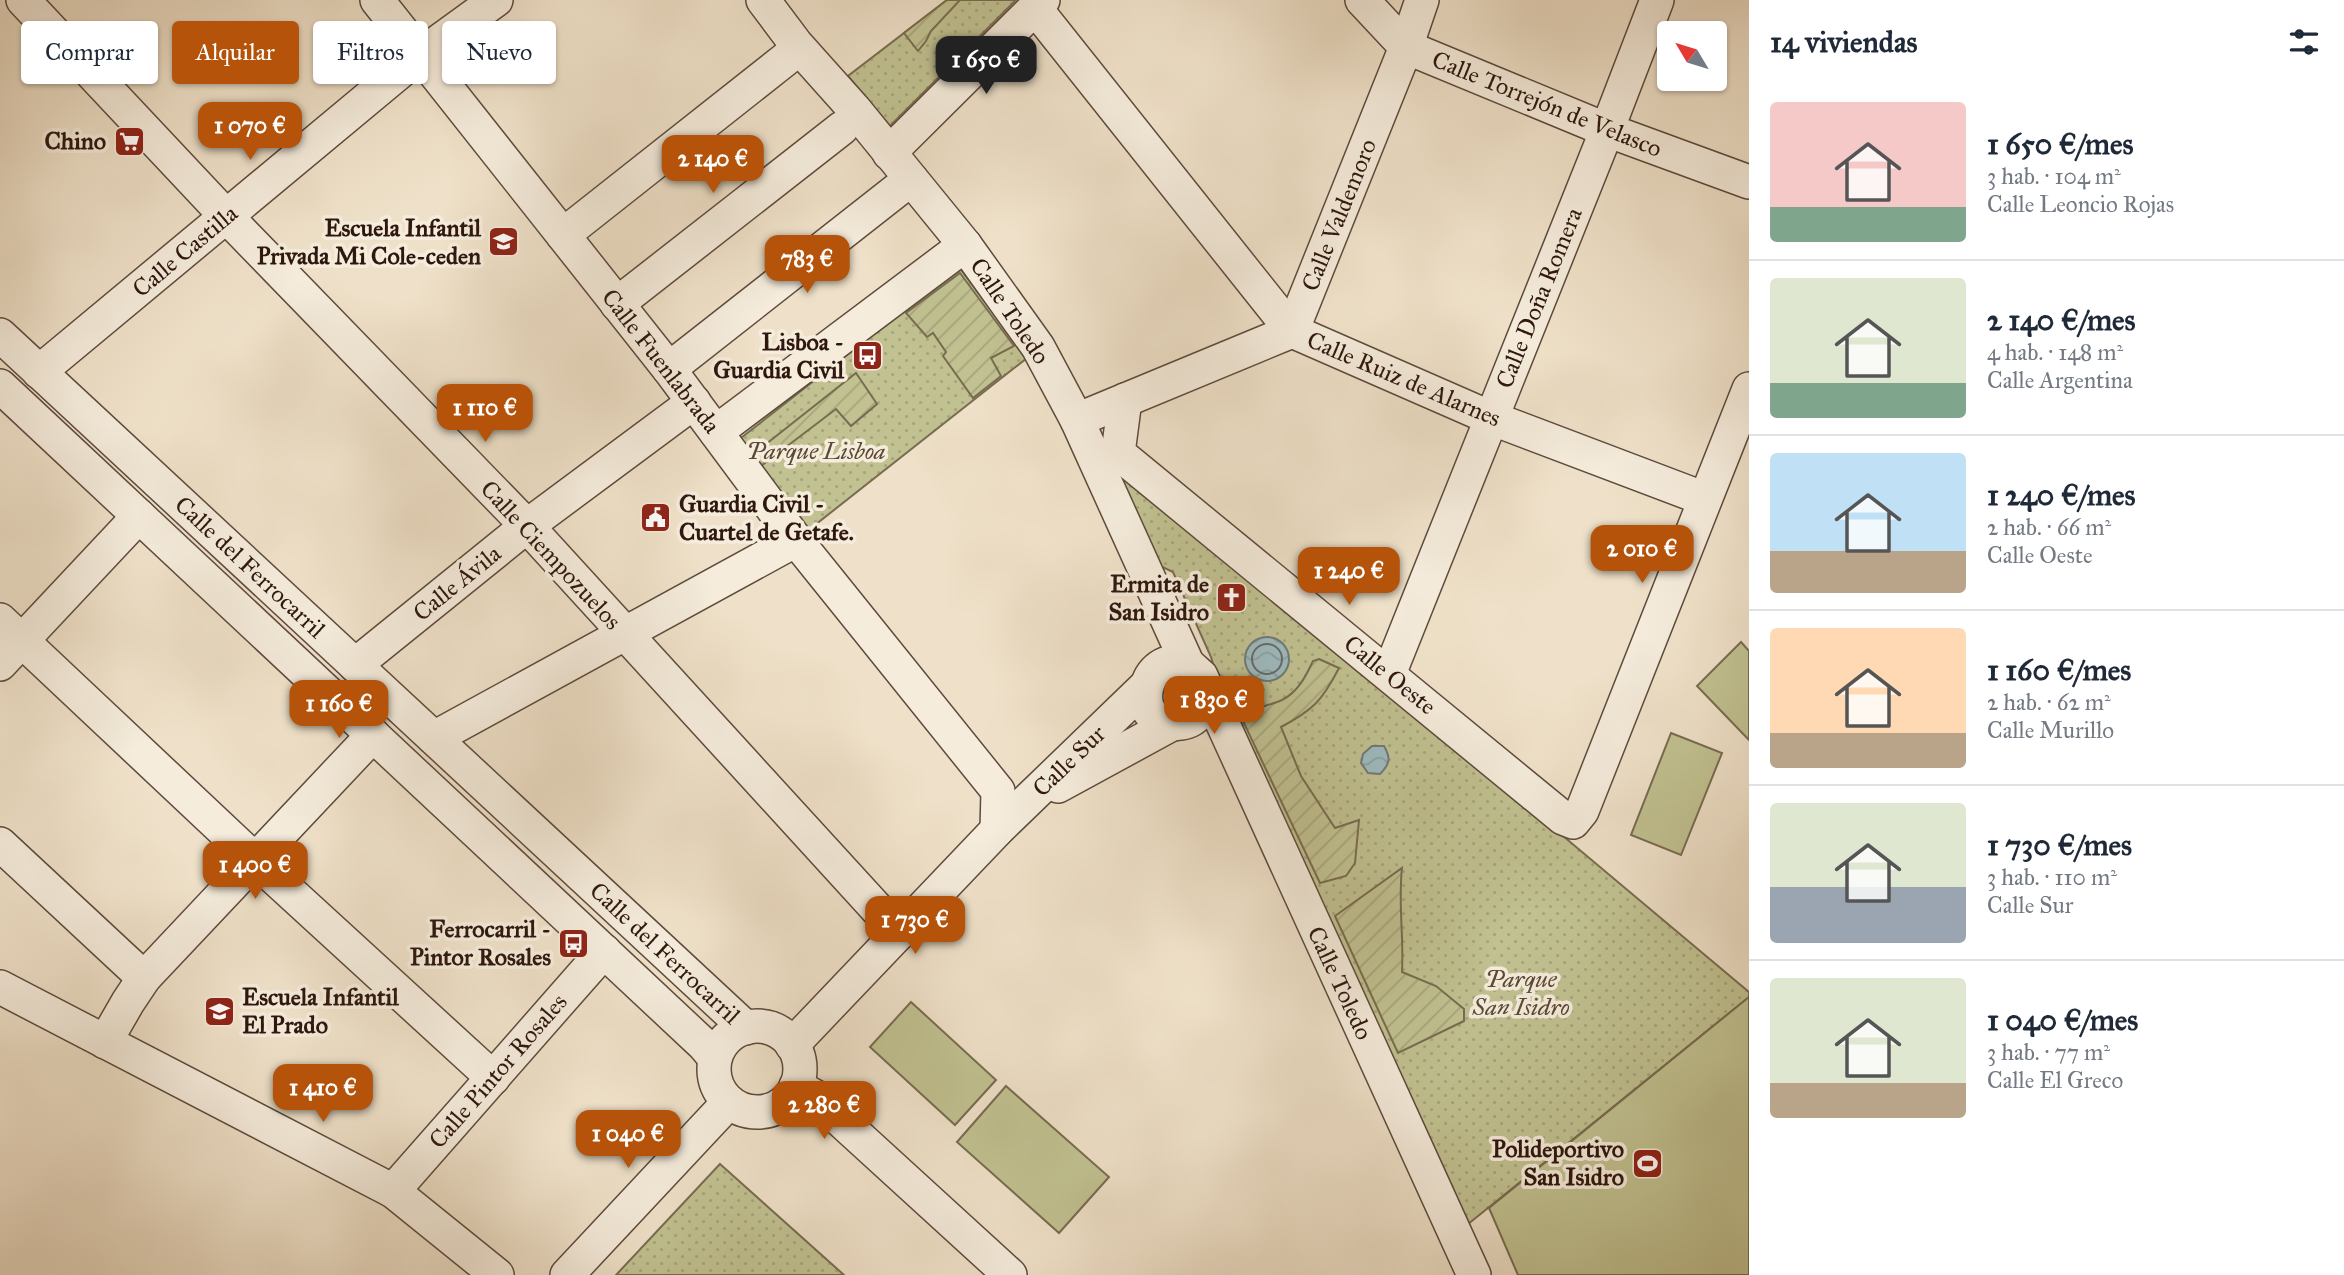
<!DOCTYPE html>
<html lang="es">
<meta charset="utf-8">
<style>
:root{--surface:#fff;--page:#f6f6f7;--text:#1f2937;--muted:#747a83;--line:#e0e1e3;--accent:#b45309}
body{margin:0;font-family:"IM FELL Great Primer",serif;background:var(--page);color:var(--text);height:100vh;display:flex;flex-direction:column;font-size:26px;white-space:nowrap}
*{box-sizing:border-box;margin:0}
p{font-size:23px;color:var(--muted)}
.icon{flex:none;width:38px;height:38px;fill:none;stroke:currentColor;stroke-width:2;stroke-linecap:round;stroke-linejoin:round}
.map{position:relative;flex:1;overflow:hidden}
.details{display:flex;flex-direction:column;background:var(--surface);width:595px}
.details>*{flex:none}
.hud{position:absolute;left:21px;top:21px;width:665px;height:63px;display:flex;gap:14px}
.needle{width:46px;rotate:308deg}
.controls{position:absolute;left:1657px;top:21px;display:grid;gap:14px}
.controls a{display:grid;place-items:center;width:70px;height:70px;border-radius:7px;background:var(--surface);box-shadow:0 2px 5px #0004;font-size:35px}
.price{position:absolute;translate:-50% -60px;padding:0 16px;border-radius:14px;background:var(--accent);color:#fff;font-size:23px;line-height:46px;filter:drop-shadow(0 2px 4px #0008)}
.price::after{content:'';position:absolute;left:50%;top:42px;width:21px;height:16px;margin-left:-10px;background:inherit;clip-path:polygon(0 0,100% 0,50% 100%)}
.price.active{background:#222;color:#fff}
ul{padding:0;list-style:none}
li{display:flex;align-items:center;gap:21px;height:175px;padding:0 21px}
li+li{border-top:2px solid var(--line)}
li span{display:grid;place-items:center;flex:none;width:196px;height:140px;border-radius:7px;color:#555}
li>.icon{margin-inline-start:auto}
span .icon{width:84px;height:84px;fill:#fffc;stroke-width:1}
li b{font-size:30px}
h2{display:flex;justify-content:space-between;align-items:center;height:84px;padding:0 21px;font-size:30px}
.chip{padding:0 24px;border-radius:7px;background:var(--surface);box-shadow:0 2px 5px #0004;font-size:24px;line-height:63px}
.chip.active{background:var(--accent);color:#fff}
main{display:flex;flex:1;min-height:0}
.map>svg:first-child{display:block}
.grass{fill:url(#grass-dots);stroke:#786c50;stroke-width:2}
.garden{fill:url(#garden-furrows);stroke:#786c50;stroke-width:2}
.pitch{fill:#c1c191;stroke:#786c50;stroke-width:2}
.water{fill:url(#water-waves);stroke:#717978;stroke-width:2}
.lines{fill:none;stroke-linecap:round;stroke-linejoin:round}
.shore{stroke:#666966;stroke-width:2}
.minor-casing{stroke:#5e4a3d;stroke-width:36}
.minor{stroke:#f5ecdc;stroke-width:33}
.labels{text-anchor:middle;stroke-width:7;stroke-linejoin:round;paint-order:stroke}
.street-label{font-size:24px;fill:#2e170e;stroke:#f5ecdc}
.poi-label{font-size:24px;font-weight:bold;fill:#2e170e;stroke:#f5ecdc;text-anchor:end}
.park-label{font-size:24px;font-style:italic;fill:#5a4a35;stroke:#f5ecdc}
</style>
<main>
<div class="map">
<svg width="1749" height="1275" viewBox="0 0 1749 1275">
<defs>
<pattern id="grass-dots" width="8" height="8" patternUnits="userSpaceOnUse" patternTransform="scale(1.75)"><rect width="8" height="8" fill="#c1c191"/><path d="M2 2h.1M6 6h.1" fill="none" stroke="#a6a57c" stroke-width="1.8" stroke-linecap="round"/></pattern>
<pattern id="garden-furrows" width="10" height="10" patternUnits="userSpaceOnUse" patternTransform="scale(1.75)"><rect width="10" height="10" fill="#c1c191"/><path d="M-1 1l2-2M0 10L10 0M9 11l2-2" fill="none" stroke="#a6a57c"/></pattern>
<pattern id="water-waves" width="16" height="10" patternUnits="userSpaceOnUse" patternTransform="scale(1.75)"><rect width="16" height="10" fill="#9dbbbf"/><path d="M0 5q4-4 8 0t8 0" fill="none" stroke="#88a0a3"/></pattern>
</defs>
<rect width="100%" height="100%" fill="#efe1c9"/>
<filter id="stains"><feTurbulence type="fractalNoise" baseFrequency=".00286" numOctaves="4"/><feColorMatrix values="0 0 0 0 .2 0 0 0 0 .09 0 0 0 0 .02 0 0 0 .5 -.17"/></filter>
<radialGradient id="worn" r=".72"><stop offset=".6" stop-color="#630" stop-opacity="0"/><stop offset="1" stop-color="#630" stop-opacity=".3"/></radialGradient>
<g class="grass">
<path d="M947,0h69l-126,126 -42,-50z"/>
<path d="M959,267l68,91 -226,178 -69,-91z"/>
<path d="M1121,465l628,527v5l-282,228 -235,-497 -21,-71 -38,-85 -19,-9 -49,-93z"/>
<path d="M720,1164l124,111h-228z"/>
</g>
<g class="garden">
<path d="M947,0h13l-29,31 -5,10 -8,10 -14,-18z"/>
<path d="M960,273l54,73 -23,12 10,18 -28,22 -30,-42 3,-4 -13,-19 -6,4 -21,-24z"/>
<path d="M856,373l21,31 -26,22 -15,-17 -75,57 -10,-10z"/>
<path d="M1319,659l20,9c-17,33 -26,42 -58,59l20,49 34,52 24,-8 -4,43 -9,13 -26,7 -78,-164c10,-12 27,-13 40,-19 16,-8 24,-24 31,-39z"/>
<path d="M1402,868c-4,35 2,69 0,104l34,14 28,23v12l-66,32 -63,-137z"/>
</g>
<g class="pitch">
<path d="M1741,642l8,9v89l-52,-54z"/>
<path d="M1671,733l51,20 -41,102 -50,-20z"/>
<path d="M1749,997v278h-231l-29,-67z"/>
<path d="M911,1002l85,78 -41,45 -85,-78z"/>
<path d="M1006,1086l103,91 -50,56 -102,-91z"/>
</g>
<g class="water">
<circle cx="1267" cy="659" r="22"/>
<path d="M1372,746h12c7,12 6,18 -4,28l-12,-1 -7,-10 2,-9z"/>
</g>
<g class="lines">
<circle class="shore" cx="1267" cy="659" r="15"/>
<defs>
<g id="minor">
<path d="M23,0l203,216 301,310 372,407"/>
<path d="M377,0l292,369 127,171 202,251 -1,39"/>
<path d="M763,0l33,44 59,66 110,135 73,102 39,73 111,245"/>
<path d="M1362,0l44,47 201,83 142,52"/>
<path d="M1035,8l257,323 199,87 214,81"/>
<path d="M889,153l154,-153"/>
<path d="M563,235l224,-177"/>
<path d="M617,304l225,-176"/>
<path d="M0,335l746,693"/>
<path d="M669,369l242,-190"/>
<path d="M39,372l381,-317 76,-55"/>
<path d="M0,386l704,659 11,13"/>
<path d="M1125,400l-7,53 445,365 10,4 9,-11 167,-422"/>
<path d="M1077,420l215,-89 114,-284 16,-47"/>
<path d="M716,432l249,-187"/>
<path d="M0,620l256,241 237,217"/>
<path d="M0,664l139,-148"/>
<path d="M355,665l172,-139 167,-124"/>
<path d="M1389,674l218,-544 50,-130"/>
<path d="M1207,692c-4,15 -9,29 -26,31 -57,9 -38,-78 7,-58 4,2 9,8 13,11l273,599"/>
<path d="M434,738l362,-198"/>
<path d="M1058,786l112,-61"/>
<path d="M0,844l144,134"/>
<path d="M0,987l393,204 104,84"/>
<circle cx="757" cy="1069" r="43"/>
<path d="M105,1042l23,-40 16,-24 229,-243"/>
<path d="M792,1045l205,-215 148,-143"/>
<path d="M796,1086l18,10 196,179"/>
<path d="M393,1191l211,-240"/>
<path d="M567,1275l162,-173"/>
</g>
</defs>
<use href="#minor" class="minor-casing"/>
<use href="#minor" class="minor"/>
</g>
<defs>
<symbol id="supermarket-square" viewBox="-11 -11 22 22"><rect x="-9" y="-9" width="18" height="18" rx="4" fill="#8f2418" stroke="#f5ecdc"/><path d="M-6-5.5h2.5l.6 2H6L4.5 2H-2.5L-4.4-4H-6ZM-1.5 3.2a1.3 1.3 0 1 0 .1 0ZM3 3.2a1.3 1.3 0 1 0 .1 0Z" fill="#fff"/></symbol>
<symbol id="school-square" viewBox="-11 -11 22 22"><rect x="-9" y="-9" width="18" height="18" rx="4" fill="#8f2418" stroke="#f5ecdc"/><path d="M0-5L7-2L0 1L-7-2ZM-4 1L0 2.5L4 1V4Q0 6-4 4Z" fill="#fff"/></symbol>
<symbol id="bus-square" viewBox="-11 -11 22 22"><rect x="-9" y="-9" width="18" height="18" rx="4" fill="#8f2418" stroke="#f5ecdc"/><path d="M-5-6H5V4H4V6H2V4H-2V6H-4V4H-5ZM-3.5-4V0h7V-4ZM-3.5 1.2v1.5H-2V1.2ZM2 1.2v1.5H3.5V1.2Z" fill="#fff"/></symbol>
<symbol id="civic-square" viewBox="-11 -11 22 22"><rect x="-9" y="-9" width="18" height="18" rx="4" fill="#8f2418" stroke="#f5ecdc"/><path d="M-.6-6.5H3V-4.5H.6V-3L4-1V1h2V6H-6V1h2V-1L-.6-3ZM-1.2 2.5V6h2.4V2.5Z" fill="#fff"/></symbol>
<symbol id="church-square" viewBox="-11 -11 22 22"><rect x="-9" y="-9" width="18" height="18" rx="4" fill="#8f2418" stroke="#f5ecdc"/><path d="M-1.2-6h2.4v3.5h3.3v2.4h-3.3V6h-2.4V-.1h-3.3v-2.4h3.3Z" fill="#fff"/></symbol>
<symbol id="stadium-square" viewBox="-11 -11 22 22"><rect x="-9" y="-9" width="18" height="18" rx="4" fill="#8f2418" stroke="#f5ecdc"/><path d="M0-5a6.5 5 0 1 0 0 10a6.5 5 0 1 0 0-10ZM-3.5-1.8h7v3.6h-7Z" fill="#fff"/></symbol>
</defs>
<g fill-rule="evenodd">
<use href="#supermarket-square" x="112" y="124" width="35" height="35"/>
<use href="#school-square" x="486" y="224" width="35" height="35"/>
<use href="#bus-square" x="850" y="338" width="35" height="35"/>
<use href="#civic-square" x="638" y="500" width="35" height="35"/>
<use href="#church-square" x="1214" y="580" width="35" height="35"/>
<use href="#bus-square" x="556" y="926" width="35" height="35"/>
<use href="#school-square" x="202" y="994" width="35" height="35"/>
<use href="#stadium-square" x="1630" y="1146" width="35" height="35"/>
</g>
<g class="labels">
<g class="street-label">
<text transform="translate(1547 104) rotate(22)" y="8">Calle Torrejón de Velasco</text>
<text transform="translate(1339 215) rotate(-68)" y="8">Calle Valdemoro</text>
<text transform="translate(185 251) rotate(-40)" y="8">Calle Castilla</text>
<text transform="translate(1539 298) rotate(-68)" y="8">Calle Doña Romera</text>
<text transform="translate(1010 311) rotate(56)" y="8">Calle Toledo</text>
<text transform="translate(661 361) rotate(52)" y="8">Calle Fuenlabrada</text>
<text transform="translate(1404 379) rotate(23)" y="8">Calle Ruiz de Alarnes</text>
<text transform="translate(551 555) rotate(47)" y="8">Calle Ciempozuelos</text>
<text transform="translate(250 567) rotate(43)" y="8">Calle del Ferrocarril</text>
<text transform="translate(457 583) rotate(-39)" y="8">Calle Ávila</text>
<text transform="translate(1390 675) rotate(39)" y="8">Calle Oeste</text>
<text transform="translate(1069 761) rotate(-44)" y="8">Calle Sur</text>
<text transform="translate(665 953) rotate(43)" y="8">Calle del Ferrocarril</text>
<text transform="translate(1340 983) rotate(65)" y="8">Calle Toledo</text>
<text transform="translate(498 1071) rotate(-49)" y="8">Calle Pintor Rosales</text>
</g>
<g class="poi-label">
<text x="106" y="149">Chino</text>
<text x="481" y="236">Escuela Infantil<tspan x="481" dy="28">Privada Mi Cole-ceden</tspan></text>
<text x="844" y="350">Lisboa -<tspan x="844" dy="28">Guardia Civil</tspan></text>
<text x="679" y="512" text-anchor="start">Guardia Civil -<tspan x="679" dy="28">Cuartel de Getafe.</tspan></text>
<text x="1209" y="592">Ermita de<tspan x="1209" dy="28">San Isidro</tspan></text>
<text x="551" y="937">Ferrocarril -<tspan x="551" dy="28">Pintor Rosales</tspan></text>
<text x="242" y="1005" text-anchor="start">Escuela Infantil<tspan x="242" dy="28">El Prado</tspan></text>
<text x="1624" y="1157">Polideportivo<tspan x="1624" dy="28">San Isidro</tspan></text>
</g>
<g class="park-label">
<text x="816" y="459">Parque Lisboa</text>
<text x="1521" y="987">Parque<tspan x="1521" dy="28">San Isidro</tspan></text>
</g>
</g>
<rect width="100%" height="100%" filter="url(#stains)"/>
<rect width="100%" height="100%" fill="url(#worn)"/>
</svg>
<div class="controls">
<a><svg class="needle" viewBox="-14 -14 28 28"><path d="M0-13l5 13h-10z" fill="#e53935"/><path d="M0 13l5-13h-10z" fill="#747a83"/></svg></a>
</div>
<b class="price active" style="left:986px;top:96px">1 650 €</b>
<b class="price" style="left:250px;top:162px">1 070 €</b>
<b class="price" style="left:713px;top:195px">2 140 €</b>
<b class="price" style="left:807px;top:295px">783 €</b>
<b class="price" style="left:485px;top:444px">1 110 €</b>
<b class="price" style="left:1642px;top:585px">2 010 €</b>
<b class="price" style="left:1349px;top:607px">1 240 €</b>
<b class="price" style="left:1214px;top:736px">1 830 €</b>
<b class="price" style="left:339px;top:740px">1 160 €</b>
<b class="price" style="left:255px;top:901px">1 400 €</b>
<b class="price" style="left:915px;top:956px">1 730 €</b>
<b class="price" style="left:323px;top:1124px">1 410 €</b>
<b class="price" style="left:824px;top:1141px">2 280 €</b>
<b class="price" style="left:628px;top:1170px">1 040 €</b>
<div class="hud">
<a class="chip">Comprar</a>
<a class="chip active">Alquilar</a>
<a class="chip">Filtros</a>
<a class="chip">Nuevo</a>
</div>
</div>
<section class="details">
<h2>14 viviendas<svg class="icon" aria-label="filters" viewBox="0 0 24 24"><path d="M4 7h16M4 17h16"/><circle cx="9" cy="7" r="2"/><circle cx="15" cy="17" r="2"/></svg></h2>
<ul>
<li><span style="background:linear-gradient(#f6c9c9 75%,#7fa58c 0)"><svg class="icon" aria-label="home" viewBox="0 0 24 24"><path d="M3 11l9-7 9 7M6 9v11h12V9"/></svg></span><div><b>1 650 €/mes</b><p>3 hab. · 104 m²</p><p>Calle Leoncio Rojas</p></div></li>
<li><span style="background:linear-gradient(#dfe7d0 75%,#7fa58c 0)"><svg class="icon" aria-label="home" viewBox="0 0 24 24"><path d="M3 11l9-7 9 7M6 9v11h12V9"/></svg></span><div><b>2 140 €/mes</b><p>4 hab. · 148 m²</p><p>Calle Argentina</p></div></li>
<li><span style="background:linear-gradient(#bfe0f5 70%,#b9a48a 0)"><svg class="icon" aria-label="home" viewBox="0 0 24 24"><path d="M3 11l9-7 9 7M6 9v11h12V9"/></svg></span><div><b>1 240 €/mes</b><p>2 hab. · 66 m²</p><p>Calle Oeste</p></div></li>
<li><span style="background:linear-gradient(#ffd9b3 75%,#b9a48a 0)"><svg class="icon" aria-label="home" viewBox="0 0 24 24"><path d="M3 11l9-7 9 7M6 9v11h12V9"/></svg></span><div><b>1 160 €/mes</b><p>2 hab. · 62 m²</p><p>Calle Murillo</p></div></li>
<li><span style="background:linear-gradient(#dfe7d0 60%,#9aa5b1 0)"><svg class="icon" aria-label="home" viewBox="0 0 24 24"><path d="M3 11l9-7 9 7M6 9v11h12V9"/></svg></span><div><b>1 730 €/mes</b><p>3 hab. · 110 m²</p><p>Calle Sur</p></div></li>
<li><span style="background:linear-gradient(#dfe7d0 75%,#b9a48a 0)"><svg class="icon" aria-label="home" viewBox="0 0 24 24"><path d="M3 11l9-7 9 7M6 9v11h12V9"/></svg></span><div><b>1 040 €/mes</b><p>3 hab. · 77 m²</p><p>Calle El Greco</p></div></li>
</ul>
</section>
</main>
